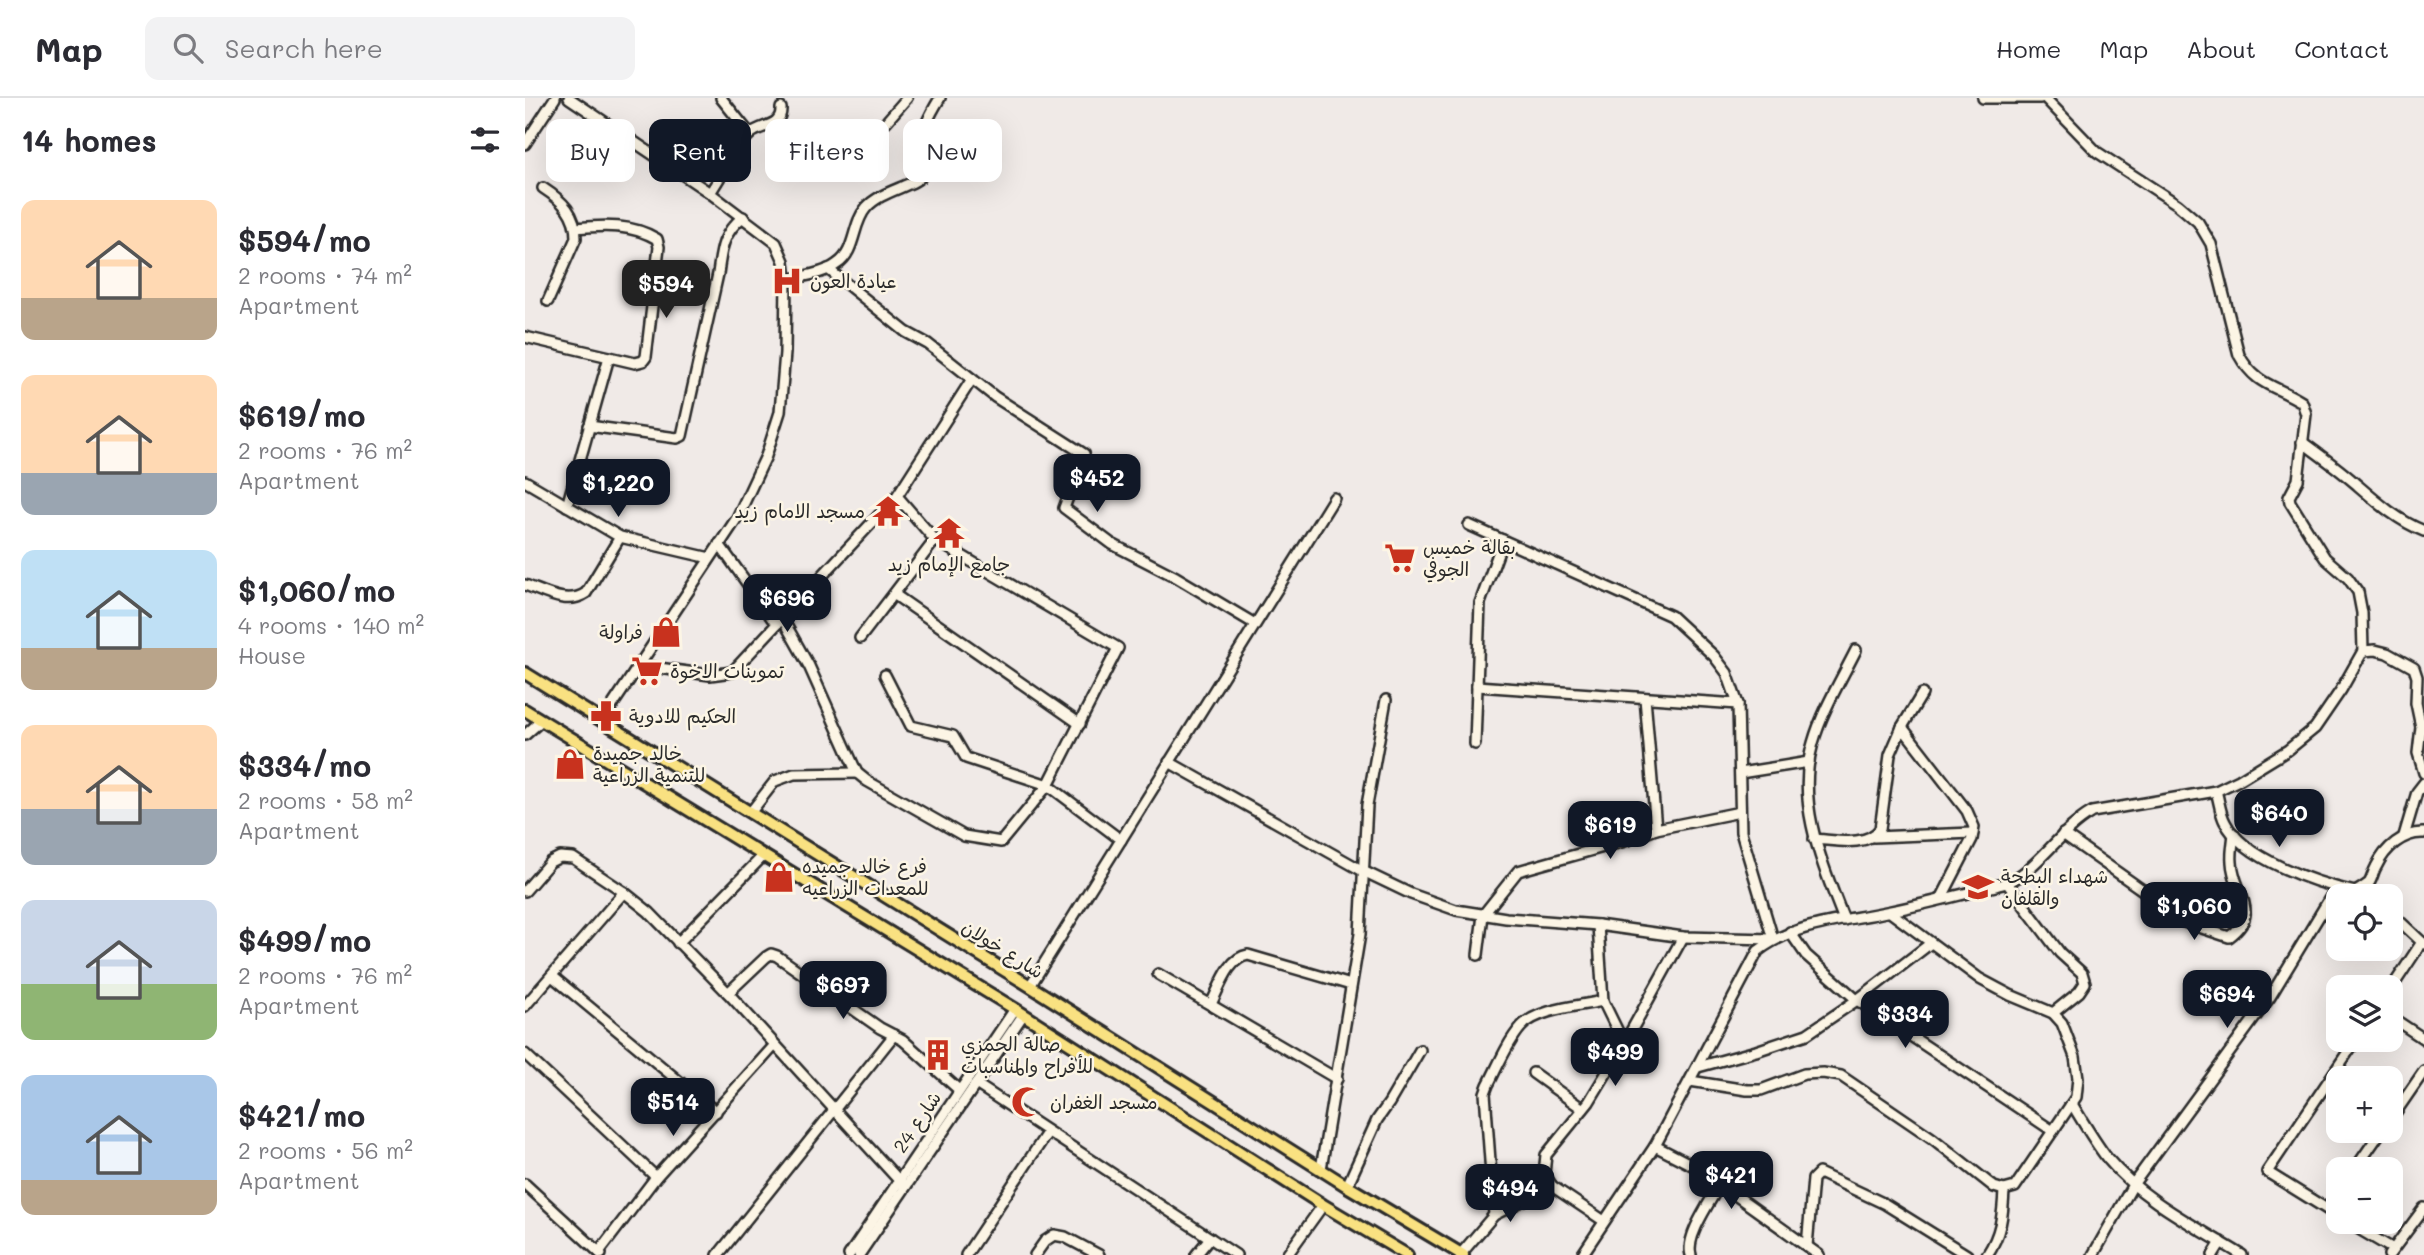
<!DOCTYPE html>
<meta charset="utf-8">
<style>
:root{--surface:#fff;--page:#f2f2f3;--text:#2b2b33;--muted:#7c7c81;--line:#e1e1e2;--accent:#111827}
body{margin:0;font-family:Mali,"Playpen Sans Arabic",sans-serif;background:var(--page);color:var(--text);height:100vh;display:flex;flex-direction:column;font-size:26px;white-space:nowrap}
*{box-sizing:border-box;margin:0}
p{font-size:23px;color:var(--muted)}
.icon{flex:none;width:38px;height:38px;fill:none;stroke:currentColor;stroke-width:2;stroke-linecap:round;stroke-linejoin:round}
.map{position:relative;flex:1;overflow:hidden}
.side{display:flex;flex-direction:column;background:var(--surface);width:525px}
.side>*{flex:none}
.hud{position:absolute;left:21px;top:21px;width:665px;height:63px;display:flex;gap:14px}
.buttons{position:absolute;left:1801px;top:786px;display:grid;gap:14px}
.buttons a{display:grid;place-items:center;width:77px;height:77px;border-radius:14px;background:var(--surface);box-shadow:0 7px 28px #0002;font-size:35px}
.price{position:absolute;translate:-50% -60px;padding:0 16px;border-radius:14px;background:var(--accent);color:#fff;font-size:23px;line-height:46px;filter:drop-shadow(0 2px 4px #0008)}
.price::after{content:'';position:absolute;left:50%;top:42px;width:21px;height:16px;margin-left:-10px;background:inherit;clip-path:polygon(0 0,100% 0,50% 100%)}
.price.on{background:#222;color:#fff}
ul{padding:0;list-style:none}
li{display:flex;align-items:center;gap:21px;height:175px;padding:0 21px}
li span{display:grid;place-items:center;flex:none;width:196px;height:140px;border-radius:14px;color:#555}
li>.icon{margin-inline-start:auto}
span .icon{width:84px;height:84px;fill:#fffc;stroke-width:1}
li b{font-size:30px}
h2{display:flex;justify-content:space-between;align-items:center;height:84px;padding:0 21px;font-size:30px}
.pill{padding:0 24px;border-radius:14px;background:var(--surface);box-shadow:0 7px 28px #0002;font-size:24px;line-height:63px}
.pill.on{background:var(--accent);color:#fff}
header{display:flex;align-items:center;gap:42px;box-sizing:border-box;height:98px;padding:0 35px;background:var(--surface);border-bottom:2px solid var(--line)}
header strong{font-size:33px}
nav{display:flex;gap:38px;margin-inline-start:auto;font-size:24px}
.search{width:490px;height:63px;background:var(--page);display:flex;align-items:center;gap:18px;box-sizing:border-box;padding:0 24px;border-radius:14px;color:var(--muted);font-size:26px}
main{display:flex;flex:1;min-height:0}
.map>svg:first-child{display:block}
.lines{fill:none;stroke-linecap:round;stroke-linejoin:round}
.minor-casing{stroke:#2b2b2b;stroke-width:14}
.major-casing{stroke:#2b2b2b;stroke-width:16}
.minor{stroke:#fcf5e5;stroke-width:9}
.major{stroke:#f9e181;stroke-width:10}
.labels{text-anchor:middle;stroke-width:5;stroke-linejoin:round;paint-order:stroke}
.poi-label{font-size:19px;fill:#2b2b2b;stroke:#fcf5e5;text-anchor:start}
.street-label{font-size:19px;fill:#2b2b2b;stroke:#fcf5e5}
</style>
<header>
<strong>Map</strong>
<div class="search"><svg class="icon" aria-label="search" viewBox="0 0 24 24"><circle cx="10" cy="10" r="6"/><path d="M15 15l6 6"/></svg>Search here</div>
<nav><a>Home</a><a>Map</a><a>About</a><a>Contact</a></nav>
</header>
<main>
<section class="side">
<h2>14 homes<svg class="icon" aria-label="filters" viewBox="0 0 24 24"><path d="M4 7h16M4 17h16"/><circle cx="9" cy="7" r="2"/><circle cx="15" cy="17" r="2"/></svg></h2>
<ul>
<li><span style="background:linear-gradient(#ffd9b3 70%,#b9a48a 0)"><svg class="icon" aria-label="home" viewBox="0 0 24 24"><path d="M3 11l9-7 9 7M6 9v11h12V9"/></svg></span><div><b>$594/mo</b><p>2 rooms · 74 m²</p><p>Apartment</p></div></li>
<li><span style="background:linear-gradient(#ffd9b3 70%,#9aa5b1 0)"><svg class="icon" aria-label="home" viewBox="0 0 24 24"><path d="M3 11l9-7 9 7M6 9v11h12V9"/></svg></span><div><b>$619/mo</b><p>2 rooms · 76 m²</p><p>Apartment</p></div></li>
<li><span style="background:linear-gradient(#bfe0f5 70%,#b9a48a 0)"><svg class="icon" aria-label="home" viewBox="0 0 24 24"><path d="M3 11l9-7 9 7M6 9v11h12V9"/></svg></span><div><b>$1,060/mo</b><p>4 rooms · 140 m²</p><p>House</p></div></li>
<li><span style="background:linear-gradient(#ffd9b3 60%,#9aa5b1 0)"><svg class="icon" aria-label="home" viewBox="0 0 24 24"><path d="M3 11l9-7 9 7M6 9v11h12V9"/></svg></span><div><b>$334/mo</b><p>2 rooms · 58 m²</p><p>Apartment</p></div></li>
<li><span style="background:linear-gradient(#c9d6e8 60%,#8fb573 0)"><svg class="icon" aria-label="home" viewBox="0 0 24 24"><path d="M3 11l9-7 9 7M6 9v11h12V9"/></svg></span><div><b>$499/mo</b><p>2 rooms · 76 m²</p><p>Apartment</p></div></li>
<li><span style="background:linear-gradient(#a9c7e8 75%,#b9a48a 0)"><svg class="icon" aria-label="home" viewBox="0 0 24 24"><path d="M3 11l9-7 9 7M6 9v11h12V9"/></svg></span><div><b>$421/mo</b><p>2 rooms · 56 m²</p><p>Apartment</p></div></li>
</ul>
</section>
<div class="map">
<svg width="1899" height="1157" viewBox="0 0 1899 1157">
<rect width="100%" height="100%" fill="#f0eae7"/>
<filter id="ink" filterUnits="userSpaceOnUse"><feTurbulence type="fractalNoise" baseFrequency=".0143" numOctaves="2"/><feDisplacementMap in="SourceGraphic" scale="14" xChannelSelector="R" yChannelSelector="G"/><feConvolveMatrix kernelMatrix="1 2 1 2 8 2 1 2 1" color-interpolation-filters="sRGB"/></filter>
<g filter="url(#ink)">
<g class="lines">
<defs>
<g id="minor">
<path d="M44,0l141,95 66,50 8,18 2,19 -1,73 -5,59 -14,44 -29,62 -135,203"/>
<path d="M196,0l29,36"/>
<path d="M1458,0h57"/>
<path d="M361,24l21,-24"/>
<path d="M0,46l30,-46"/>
<path d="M18,90c20,13 33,26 33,50l-28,63"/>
<path d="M185,95c10,-15 28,-48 40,-59 12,-10 32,-7 31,-26"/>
<path d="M303,171l78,63 22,12 67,53 89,57 -20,54 48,36 64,33 79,47"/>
<path d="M261,182c16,-4 38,-6 51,-16 19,-12 15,-40 29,-56 15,-18 51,-22 58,-35 6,-9 1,-15 -1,-25 -2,-19 8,-35 17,-50"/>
<path d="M0,239l110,26 8,-2 3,-4 13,-110 -2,-8c-25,-15 -53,-14 -81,-11"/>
<path d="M64,328l88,12 5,-2 36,-162c3,-24 5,-42 25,-57"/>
<path d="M1777,344c18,13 36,26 53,41 22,19 42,37 69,48"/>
<path d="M0,383l95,56 90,21"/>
<path d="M42,408l42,-149"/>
<path d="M944,427l202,91 43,40 13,17 11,31 3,128 32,107"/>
<path d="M410,442l-38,-44 75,-117"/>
<path d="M194,446l57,80"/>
<path d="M0,487c20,7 42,21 61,8l34,-56"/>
<path d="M370,497l185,129"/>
<path d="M257,520l27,48 48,107 10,8 97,55 37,6 47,-57 73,55"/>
<path d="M335,540l75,-98 183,108 -70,137 -82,-27 -13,-22 -42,-10 -26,-51"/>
<path d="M1838,553l12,-1 12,3 27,15 3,9 -1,26 5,24 -3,26 6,20"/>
<path d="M112,567l73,10 22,-3 165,-176"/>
<path d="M952,588l261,18"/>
<path d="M1120,600l11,131"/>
<path d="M1377,629l65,84 7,16 -2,12 -31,60"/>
<path d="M0,637l17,-15"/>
<path d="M950,646l5,-141 23,-63"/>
<path d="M644,664l194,109 48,23 45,16 50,8 92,7 85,12 90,2"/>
<path d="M1215,675l69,-11"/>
<path d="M1691,693c3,9 4,22 9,31 18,37 91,61 130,70"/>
<path d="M225,715l25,-32 19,-7 63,-1"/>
<path d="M1538,736l115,81 6,7 45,15c34,-24 4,-45 3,-75 -1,-9 1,-19 2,-28"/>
<path d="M1879,738l13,-44 7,-9"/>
<path d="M1349,739l99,-4"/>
<path d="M1289,741c21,1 52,9 66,-10l10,-74 12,-28 20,-33"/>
<path d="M1482,785l53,70 22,20 3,10 -6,9 -26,21"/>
<path d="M0,793l25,-29 10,-5 13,1 51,34 25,20 79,81 177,194"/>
<path d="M1833,798l-3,-4c4,-2 10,-6 14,-9 3,-4 4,-11 7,-16 9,-19 27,-35 48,-34"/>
<path d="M1866,815l33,31"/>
<path d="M1319,822c-21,-55 -49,-117 -31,-177 9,-32 28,-63 43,-93"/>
<path d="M1073,827l5,76 21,43"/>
<path d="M1265,834l16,23 51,45 196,131"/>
<path d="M153,845l85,-87"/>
<path d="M953,857l5,-40 35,-44 107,-30 31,-12 84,-17"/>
<path d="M633,876l179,105"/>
<path d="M27,878l164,136"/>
<path d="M505,888l304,-488"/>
<path d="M1866,891l31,-47"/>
<path d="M203,895l38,-36 5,-3 6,2 103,72 23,12 56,50"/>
<path d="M686,906c9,-17 17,-46 37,-49l103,30"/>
<path d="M0,908l99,-114"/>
<path d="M1866,919l33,22"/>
<path d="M0,956l131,123"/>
<path d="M1173,969l58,-16 51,-17 50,-34 74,-57"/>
<path d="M1008,975l50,36"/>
<path d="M1165,983l57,9h14l43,-16 19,-1 18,3 91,62 62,49 10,3 11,-3 61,-90 2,-19 -3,-21 -13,-34 -9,-10 -43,-18 -30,-16 -90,-67"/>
<path d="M451,986l260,171"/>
<path d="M1547,1006c11,18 22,37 35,54 35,42 90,69 135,97"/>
<path d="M1866,1021l33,-48"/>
<path d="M1130,1048l41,21 24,17 99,71"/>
<path d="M796,1071l39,-235 7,-129 19,-105"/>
<path d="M1830,1071l27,-39"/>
<path d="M0,1086l76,70"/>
<path d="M822,1088l30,-66 12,-17 31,-53"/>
<path d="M1802,1111l11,-16"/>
<path d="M969,1117l-9,-122 3,-8c10,-19 19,-42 33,-58 15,-18 59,-21 82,-26"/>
<path d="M1813,1118l-71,-44 89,-132"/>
<path d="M1079,1123l-52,-35 -8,-12 2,-19 43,-53 35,-58 59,-107"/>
<path d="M1822,1124l46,27"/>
<path d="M1282,1148l6,-67 6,-6 66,31 82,51"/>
<path d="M74,1154l57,-75 118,-131"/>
<path d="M193,1157l176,-220"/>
<path d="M324,1157l166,-246"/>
<path d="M334,1157l164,-240"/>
<path d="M441,1157l81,-122"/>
<path d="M510,1157l10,-14 9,-6 11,2 34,18"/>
<path d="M671,1157l14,-17"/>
<path d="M762,1157l36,-50"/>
<path d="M935,1157l34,-40 58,-29"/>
<path d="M1057,1157l73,-109 103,-195c37,-29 89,-30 133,-40 39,-8 77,-18 116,-28 32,-15 51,-51 85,-71l124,-21 23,-11 49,-30 27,-22 26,-38 22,-39 -1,-38 -4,-21 -10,-14 -23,-20 -35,-56 -1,-5 9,-17 8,-66 -4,-12c-27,-17 -46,-16 -63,-47l-28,-111 -13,-22 -21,-18 -80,-52 -52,-54"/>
<path d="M1166,1157c-6,-18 19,-53 29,-71"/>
<path d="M1462,1157c14,-21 16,-40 17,-65"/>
<path d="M1568,1157l41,-72 136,-186 66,-109"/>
<path d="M1688,1157l8,-13"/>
<path d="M1864,1157l35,-47"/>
</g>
<g id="major">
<path d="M0,575l505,313 317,200 116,69"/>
<path d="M0,612l490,299 308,196 84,50"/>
</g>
</defs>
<use href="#minor" class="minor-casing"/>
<use href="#major" class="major-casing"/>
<use href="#minor" class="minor"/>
<use href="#major" class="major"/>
</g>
</g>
<defs>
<symbol id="hospital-bare" viewBox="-9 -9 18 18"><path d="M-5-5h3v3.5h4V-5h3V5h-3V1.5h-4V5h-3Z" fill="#c8321e" stroke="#fcf5e5" stroke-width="2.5" paint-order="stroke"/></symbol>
<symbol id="temple-bare" viewBox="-9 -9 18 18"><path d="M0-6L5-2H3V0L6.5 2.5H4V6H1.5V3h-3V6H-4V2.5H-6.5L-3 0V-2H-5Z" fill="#c8321e" stroke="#fcf5e5" stroke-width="2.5" paint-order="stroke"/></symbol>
<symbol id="supermarket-bare" viewBox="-9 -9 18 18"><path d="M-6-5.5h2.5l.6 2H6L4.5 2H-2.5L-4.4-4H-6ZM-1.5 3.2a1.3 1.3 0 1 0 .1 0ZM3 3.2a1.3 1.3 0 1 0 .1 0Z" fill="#c8321e" stroke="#fcf5e5" stroke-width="2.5" paint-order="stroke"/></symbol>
<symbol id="shop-bare" viewBox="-9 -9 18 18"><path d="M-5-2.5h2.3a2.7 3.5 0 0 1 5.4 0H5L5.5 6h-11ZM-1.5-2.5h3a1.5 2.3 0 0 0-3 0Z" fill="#c8321e" stroke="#fcf5e5" stroke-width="2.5" paint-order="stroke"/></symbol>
<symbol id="pharmacy-bare" viewBox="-9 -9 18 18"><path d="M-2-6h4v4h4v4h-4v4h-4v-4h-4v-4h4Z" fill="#c8321e" stroke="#fcf5e5" stroke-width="2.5" paint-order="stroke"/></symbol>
<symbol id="school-bare" viewBox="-9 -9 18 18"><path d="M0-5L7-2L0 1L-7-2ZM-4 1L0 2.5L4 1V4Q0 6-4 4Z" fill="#c8321e" stroke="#fcf5e5" stroke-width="2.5" paint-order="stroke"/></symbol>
<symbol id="building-bare" viewBox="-9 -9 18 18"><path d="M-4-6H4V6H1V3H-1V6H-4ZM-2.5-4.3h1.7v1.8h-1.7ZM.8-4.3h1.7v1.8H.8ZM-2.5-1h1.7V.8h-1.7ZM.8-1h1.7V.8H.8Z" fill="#c8321e" stroke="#fcf5e5" stroke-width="2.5" paint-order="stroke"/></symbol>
<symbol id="mosque-bare" viewBox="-9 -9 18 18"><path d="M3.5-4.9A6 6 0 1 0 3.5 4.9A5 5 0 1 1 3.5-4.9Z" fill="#c8321e" stroke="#fcf5e5" stroke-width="2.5" paint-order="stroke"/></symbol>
</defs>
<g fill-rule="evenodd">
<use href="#hospital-bare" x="240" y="161" width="44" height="44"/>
<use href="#temple-bare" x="341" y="391" width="44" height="44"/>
<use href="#temple-bare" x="402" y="413" width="44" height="44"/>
<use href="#supermarket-bare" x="853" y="438" width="44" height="44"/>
<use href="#shop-bare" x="119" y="512" width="44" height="44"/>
<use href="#supermarket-bare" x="100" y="551" width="44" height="44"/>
<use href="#pharmacy-bare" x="59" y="596" width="44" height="44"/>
<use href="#shop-bare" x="23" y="644" width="44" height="44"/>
<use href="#shop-bare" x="232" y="757" width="44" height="44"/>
<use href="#school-bare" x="1431" y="767" width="44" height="44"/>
<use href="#building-bare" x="391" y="935" width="44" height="44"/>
<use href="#mosque-bare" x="480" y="982" width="44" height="44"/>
</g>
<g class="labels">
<g class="poi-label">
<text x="285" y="190">عيادة العون</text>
<text x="340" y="420" text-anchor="end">مسجد الامام زيد</text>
<text x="898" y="456">بقالة خميس<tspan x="898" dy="22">الجوفي</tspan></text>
<text x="424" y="473" text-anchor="middle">جامع الإمام زيد</text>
<text x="118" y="541" text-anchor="end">فراولة</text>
<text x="145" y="580">تموينات الاخوة</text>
<text x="104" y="625">الحكيم للادوية</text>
<text x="68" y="662">خالد جميدة<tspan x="68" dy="22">للتنمية الزراعية</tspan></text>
<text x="277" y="775">فرع خالد جميده<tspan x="277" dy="22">للمعدات الزراعيه</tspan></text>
<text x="1476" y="785">شهداء البطحة<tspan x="1476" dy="22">والقلفان</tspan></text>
<text x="436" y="953">صالة الحمزي<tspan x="436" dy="22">للأفراح والمناسبات</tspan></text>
<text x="525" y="1011">مسجد الغفران</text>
</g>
<g class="street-label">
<text transform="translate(478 851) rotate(32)" y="7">شارع خولان</text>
<text transform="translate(392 1024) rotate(-56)" y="7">شارع 24</text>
</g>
</g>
</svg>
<div class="buttons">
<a><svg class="icon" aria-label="locate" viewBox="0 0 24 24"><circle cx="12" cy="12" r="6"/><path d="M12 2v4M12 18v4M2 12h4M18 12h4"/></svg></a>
<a><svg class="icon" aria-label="layers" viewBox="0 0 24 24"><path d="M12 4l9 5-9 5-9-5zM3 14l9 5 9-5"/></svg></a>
<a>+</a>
<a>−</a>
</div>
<b class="price on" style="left:141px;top:222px">$594</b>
<b class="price" style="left:572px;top:416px">$452</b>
<b class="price" style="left:93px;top:421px">$1,220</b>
<b class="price" style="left:262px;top:536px">$696</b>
<b class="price" style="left:1754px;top:751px">$640</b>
<b class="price" style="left:1085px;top:763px">$619</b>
<b class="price" style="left:1669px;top:844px">$1,060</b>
<b class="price" style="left:318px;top:923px">$697</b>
<b class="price" style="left:1702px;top:932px">$694</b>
<b class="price" style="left:1380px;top:952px">$334</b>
<b class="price" style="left:1090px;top:990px">$499</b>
<b class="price" style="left:148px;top:1040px">$514</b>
<b class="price" style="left:1206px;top:1113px">$421</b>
<b class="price" style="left:985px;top:1126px">$494</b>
<div class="hud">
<a class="pill">Buy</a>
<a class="pill on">Rent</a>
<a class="pill">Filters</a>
<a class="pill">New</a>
</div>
</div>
</main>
